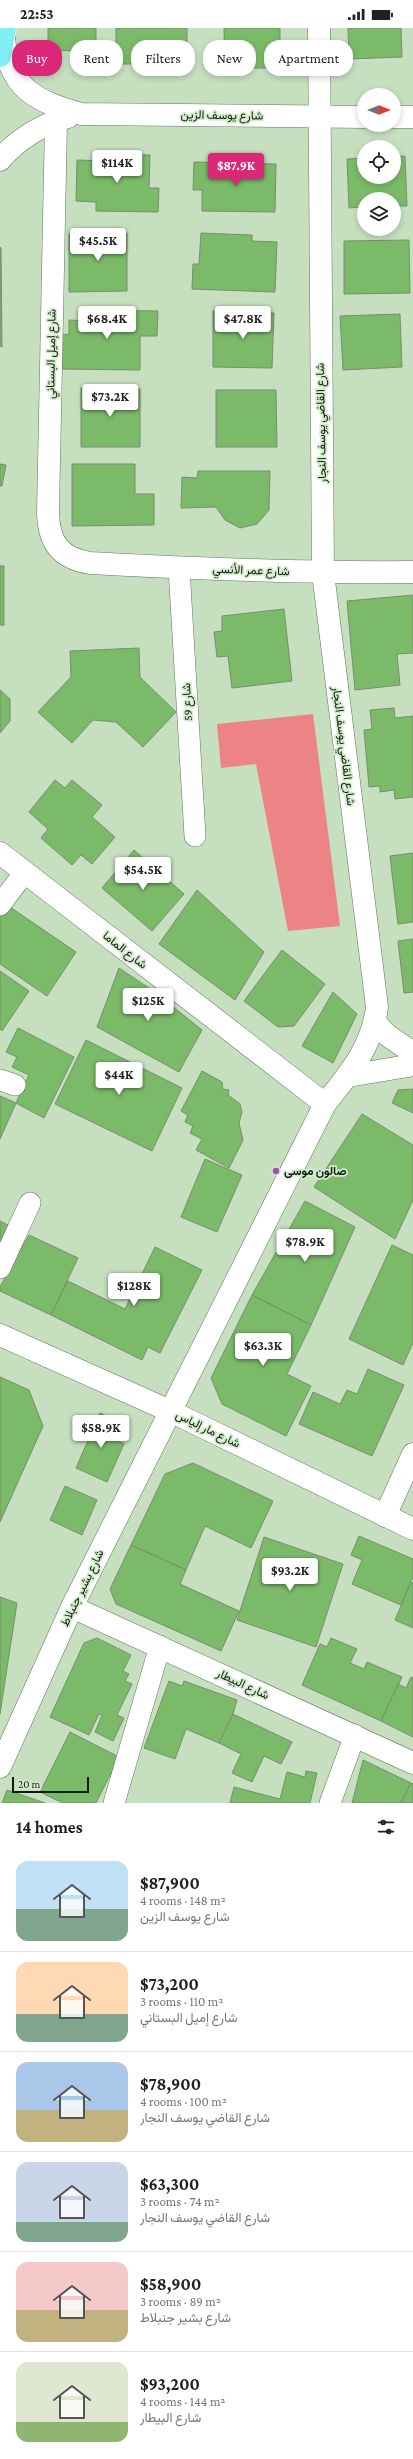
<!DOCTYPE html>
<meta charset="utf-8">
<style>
:root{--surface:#fff;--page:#f6f6f6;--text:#202124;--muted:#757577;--line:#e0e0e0;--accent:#db2777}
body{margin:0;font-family:"Crimson Pro",Vazirmatn,serif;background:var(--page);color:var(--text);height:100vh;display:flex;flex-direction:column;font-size:15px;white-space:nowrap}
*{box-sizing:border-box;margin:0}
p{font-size:13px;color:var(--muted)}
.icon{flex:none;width:22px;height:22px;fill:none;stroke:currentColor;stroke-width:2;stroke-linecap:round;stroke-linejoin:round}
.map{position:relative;height:1775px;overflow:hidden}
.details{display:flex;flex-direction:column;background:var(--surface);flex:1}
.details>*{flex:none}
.top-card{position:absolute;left:12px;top:12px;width:389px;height:36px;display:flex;gap:8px}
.needle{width:26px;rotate:90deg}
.controls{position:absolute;left:357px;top:60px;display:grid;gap:8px}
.controls a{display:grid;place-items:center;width:44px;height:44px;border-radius:50%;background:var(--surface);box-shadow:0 2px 6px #0003;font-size:20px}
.scale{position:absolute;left:12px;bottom:10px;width:77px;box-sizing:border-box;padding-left:4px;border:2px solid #121b10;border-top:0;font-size:11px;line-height:14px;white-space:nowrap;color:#121b10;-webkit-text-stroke:3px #d3edcc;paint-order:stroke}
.price{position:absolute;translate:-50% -34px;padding:0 9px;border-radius:4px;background:#fff;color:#222;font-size:13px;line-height:26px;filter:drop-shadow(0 1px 2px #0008)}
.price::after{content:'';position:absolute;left:50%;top:24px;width:12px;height:9px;margin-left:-6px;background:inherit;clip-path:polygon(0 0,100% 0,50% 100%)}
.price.active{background:var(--accent);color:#fff}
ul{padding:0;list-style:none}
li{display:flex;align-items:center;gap:12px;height:100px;padding:0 16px}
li+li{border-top:1px solid var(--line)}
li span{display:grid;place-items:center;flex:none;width:112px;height:80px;border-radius:12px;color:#555}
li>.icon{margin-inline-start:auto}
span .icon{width:48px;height:48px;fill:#fffc;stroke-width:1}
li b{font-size:17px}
h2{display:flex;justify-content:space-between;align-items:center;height:48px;padding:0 16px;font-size:17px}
.chip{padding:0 14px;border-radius:16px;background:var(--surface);box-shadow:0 2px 6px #0003;font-size:14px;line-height:36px}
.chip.active{background:var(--accent);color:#fff}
.status{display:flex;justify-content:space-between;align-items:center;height:28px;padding:0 20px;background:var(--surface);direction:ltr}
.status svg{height:11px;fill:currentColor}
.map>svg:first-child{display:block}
.green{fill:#ec8487}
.building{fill:#7bba68;stroke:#778e70}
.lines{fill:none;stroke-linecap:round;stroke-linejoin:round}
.pedestrian-casing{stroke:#61775a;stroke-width:22}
.minor-casing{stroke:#61775a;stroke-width:23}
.tertiary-casing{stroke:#61775a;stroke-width:23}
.trunk-casing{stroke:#fff;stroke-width:23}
.pedestrian{stroke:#fff;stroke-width:21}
.minor{stroke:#fff;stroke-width:22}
.tertiary{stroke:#fff;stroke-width:22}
.trunk{stroke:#80f0f4;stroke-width:22}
.poi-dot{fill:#a44dbb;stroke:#d3edcc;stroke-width:1.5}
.labels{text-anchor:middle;stroke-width:3.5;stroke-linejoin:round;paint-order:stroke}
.street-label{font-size:12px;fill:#121b10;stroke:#d3edcc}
.poi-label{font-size:12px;font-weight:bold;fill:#121b10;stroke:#d3edcc;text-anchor:start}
</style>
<div class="status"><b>22:53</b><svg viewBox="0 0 49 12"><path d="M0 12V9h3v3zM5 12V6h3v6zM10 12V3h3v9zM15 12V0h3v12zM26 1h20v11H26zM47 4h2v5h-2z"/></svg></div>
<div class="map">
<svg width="413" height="1775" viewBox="0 0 413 1775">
<rect width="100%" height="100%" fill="#c6dfbf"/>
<path class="green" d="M313,686l27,212 -52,5 -32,-167 -35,4 -4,-44z"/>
<g class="building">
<path d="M48,0h48v22l-48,1z"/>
<path d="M116,0h71v36h-25v-11h-30v11h-16z"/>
<path d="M224,0h56v40h-55z"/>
<path d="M348,0h53l1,29 -53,2z"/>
<path d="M107,126l43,1 -1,33h10l-1,24 -62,-1v-9l-20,-1 1,-41 30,1z"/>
<path d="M405,128l2,50h-13v-7h-30v8l-15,1 -2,-49 17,-1v19h30v-20z"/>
<path d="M194,134l82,2 -1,48 -73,-1v-21h-9z"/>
<path d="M127,205v58l-58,1v-58z"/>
<path d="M201,205l51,2v6l25,1 -2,50 -83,-3 1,-25h6z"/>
<path d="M409,212l1,53 -66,1v-53z"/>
<path d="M0,219l1,1 1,99 -2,-1z"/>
<path d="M87,282l71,1 -1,25h-17v34l-80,-1 1,-34 8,-1v-14l18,1z"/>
<path d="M213,283l61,2 -2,55 -59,-1z"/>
<path d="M400,286l2,53 -59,3 -3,-54z"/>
<path d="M81,360l59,1v58h-59z"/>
<path d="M216,362h60l1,57h-61z"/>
<path d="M0,436l6,1 -4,21h-2z"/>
<path d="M72,436h63v30h19v31l-82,1z"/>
<path d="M198,443h72l-1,39 -12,14 -17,4 -15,-8 -9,-13 -35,1 1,-31 15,1z"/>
<rect x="0" y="538" width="4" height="59"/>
<path d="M413,567v58l-16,1 3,31 -45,5 -8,-89z"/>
<path d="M284,581l8,72 -60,7 -4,-32 -11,1 -3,-25 8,-1v-15z"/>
<path d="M139,620l1,29 36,35 -33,35 -27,-25 -23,-2 -21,23 -34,-31 33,-35 -1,-26z"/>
<path d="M0,662l10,9v22l-10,12z"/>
<path d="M394,680l1,10 18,-2v81l-18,2 -1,-9 -14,2v-6l-11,1 -5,-57 8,-1 -2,-19z"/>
<path d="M55,752l10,8 7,-8 30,25 -10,12 23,20 -23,27 -11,-9 -9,10 -31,-27 7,-9 -19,-17z"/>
<path d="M134,822l50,44 -32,37 -50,-43z"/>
<path d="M413,825v69l-15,2 -8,-68z"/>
<path d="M197,862l67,62 -29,48 -76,-56z"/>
<path d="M4,875l72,49 -29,44 -47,-32v-56z"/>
<path d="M413,911v53l-9,1 -6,-52z"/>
<path d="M282,922l43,34 -31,42 -16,1 -34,-26z"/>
<path d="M119,940l33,22 50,40 -23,42 -82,-45z"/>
<path d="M0,943l29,20 -27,40 -2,-2z"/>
<path d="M333,964l24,22 -24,49 -31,-17z"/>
<path d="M18,1000l56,29 -30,61 -28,-15 13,-28 -17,-8 5,-10 -11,-5z"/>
<path d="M86,1012l96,48 -30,63 -97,-47z"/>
<path d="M202,1043l20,11 1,7 6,1 -1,5 12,9 2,8 -3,11 4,17 -14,28 -33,-18 6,-11 -12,-6 3,-7 -8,-4 3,-7 -7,-4z"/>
<path d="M413,1061v24l-21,-10 6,-13z"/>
<path d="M0,1068l16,7 -16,36z"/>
<path d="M362,1086l51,31v55l-18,39 -81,-52z"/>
<path d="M205,1131l37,16 -25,57 -36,-15z"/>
<path d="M305,1173l50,26 -44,98 -59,-30z"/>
<path d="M0,1193l8,4 -8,17z"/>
<path d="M29,1207l49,23 -27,57 -51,-24v-4z"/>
<path d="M392,1217l21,10v88l-10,22 -54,-26z"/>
<path d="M155,1219l47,23 -42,83 -12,-6 -6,13 -91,-45 17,-34 57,28z"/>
<path d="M252,1267l59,30 -24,49 24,12 -25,50 -64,-32 -11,-26z"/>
<path d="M368,1341l36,16 -32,71 -73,-32 14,-32 27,12 7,-14 10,4z"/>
<path d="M0,1349l29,13 14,36 -43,96z"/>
<path d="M100,1385l20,9 -7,17 11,5 -17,38 -31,-14z"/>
<path d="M193,1435l80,38 -22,47 -46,-22 -19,44 -55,-25 34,-71z"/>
<path d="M65,1458l32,14 -15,35 -32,-15z"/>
<path d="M359,1508l54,23v18l-12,28 -49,-21 10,-24 -11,-5z"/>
<path d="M264,1509l79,27 -27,83 -79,-27z"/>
<path d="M131,1517l55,25 -6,14 59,27 -18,40 -105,-47 -6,-15z"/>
<path d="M411,1554l2,1v45l-18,-8z"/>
<path d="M0,1569l17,6 -17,111z"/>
<path d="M97,1610l34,17 -8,16 6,3 -4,7 7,3 -15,31 7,3 -11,23 -18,-9 7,-17 -3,-1 -10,21 -39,-18 34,-74z"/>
<path d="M331,1610l26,11 -7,14 14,6 3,-7 35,15 -21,44 -79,-36 18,-41 7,3z"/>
<path d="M411,1649l2,1v59l-32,-16 17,-37 8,4z"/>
<path d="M169,1653l13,5 2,-5 53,19 -4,14 -14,29 -33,-14 -11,30 -31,-11z"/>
<path d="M233,1686l59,28 -11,22 -17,-8 -12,26 -20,-9 9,-19 -22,-11z"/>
<path d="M70,1704l49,25 -23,46h-33l-23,-11z"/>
<path d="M363,1732l48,23 -10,20h-49z"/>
<path d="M306,1743l11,2 -7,30h-80l4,-16 46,12 7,-27 18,5z"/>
<path d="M411,1755l2,1v19h-12z"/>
<path d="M7,1762l38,13h-43z"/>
</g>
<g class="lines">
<defs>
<g id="pedestrian">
<path d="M179,540l16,268"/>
<path d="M0,877l25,-33"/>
<path d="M0,1052l15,5"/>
<path d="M0,1240l30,-65"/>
<path d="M114,1775l46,-157"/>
<path d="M330,1775l25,-68"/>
</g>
<g id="minor">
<path d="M4,10c5,51 32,63 77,76l283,3"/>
<path d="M394,89h19"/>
<path d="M56,93l-8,392c1,30 12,45 42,50 108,6 215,10 323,9"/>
<path d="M0,132c16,-20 43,-36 68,-43"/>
<path d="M0,825l325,251"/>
<path d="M375,994l12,13 26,18"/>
<path d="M348,1048l65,-11"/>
<path d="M385,1488l28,-62"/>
<path d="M72,1579l341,156"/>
<path d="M0,1739l72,-160 253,-503c25,-31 47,-57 52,-97l-54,-434 -4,-545"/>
</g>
<path id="tertiary" d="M0,1307l170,76 243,118"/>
<path id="trunk" d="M0,28l5,-28"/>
</defs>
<use href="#pedestrian" class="pedestrian-casing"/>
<use href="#minor" class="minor-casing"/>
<use href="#tertiary" class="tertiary-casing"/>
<use href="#trunk" class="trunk-casing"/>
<use href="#pedestrian" class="pedestrian"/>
<use href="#minor" class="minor"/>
<use href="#tertiary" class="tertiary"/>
<use href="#trunk" class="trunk"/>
</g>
<circle class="poi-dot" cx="276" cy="1143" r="4"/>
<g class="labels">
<g class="street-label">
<text transform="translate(222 87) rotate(1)" y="4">شارع يوسف الزين</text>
<text transform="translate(51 326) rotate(-89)" y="4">شارع إميل البستاني</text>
<text transform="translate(321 395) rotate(-91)" y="4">شارع القاضي يوسف النجار</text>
<text transform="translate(251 542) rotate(2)" y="4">شارع عمر الأنسي</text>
<text transform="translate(187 674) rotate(-93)" y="4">شارع 59</text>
<text transform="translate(344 718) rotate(83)" y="4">شارع القاضي يوسف النجار</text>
<text transform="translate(125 922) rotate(38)" y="4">شارع الماما</text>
<text transform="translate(208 1401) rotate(26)" y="4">شارع مار إلياس</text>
<text transform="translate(82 1560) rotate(-64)" y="4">شارع بشير جنبلاط</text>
<text transform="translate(243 1656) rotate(25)" y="4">شارع البيطار</text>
</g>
<g class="poi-label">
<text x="284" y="1147">صالون موسى</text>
</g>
</g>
</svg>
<div class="controls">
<a><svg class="needle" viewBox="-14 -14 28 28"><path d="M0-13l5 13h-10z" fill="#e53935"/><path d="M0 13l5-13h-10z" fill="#757577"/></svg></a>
<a><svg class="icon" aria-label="locate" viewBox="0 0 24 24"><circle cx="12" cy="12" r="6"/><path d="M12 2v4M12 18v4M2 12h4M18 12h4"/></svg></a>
<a><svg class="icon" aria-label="layers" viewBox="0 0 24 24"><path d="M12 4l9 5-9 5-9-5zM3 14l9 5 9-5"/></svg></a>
</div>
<div class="scale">20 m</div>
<b class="price" style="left:117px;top:156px">$114K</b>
<b class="price active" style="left:236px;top:159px">$87.9K</b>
<b class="price" style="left:98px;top:234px">$45.5K</b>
<b class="price" style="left:107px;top:312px">$68.4K</b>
<b class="price" style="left:243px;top:312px">$47.8K</b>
<b class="price" style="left:110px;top:390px">$73.2K</b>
<b class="price" style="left:143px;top:863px">$54.5K</b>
<b class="price" style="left:148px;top:994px">$125K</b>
<b class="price" style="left:119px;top:1068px">$44K</b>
<b class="price" style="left:305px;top:1235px">$78.9K</b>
<b class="price" style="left:134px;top:1279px">$128K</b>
<b class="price" style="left:263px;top:1339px">$63.3K</b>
<b class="price" style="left:101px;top:1421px">$58.9K</b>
<b class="price" style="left:290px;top:1564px">$93.2K</b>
<div class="top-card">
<a class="chip active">Buy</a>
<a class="chip">Rent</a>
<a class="chip">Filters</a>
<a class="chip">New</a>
<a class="chip">Apartment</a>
</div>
</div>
<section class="details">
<h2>14 homes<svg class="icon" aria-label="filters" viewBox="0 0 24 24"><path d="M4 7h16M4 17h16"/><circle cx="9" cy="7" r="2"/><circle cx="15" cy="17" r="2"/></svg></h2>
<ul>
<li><span style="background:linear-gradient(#bfe0f5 60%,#7fa58c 0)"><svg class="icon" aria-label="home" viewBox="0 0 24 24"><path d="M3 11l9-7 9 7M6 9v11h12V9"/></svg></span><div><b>$87,900</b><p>4 rooms · 148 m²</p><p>شارع يوسف الزين</p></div></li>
<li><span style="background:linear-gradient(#ffd9b3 65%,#7fa58c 0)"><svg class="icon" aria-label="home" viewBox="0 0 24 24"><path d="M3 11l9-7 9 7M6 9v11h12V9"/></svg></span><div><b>$73,200</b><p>3 rooms · 110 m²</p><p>شارع إميل البستاني</p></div></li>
<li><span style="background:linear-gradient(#a9c7e8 60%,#c2b280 0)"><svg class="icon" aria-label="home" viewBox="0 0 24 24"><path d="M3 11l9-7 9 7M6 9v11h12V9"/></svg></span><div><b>$78,900</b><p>4 rooms · 100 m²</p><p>شارع القاضي يوسف النجار</p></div></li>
<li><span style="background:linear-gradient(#c9d6e8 75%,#7fa58c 0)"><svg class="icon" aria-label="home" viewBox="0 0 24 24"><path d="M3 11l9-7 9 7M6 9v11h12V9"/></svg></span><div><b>$63,300</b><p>3 rooms · 74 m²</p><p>شارع القاضي يوسف النجار</p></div></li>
<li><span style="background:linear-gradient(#f6c9c9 60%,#c2b280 0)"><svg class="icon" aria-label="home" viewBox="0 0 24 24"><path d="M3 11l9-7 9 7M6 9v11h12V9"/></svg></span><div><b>$58,900</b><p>3 rooms · 89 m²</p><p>شارع بشير جنبلاط</p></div></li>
<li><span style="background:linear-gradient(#dfe7d0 75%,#8fb573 0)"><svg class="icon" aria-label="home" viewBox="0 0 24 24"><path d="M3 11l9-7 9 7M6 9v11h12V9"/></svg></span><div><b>$93,200</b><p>4 rooms · 144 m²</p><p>شارع البيطار</p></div></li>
</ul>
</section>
